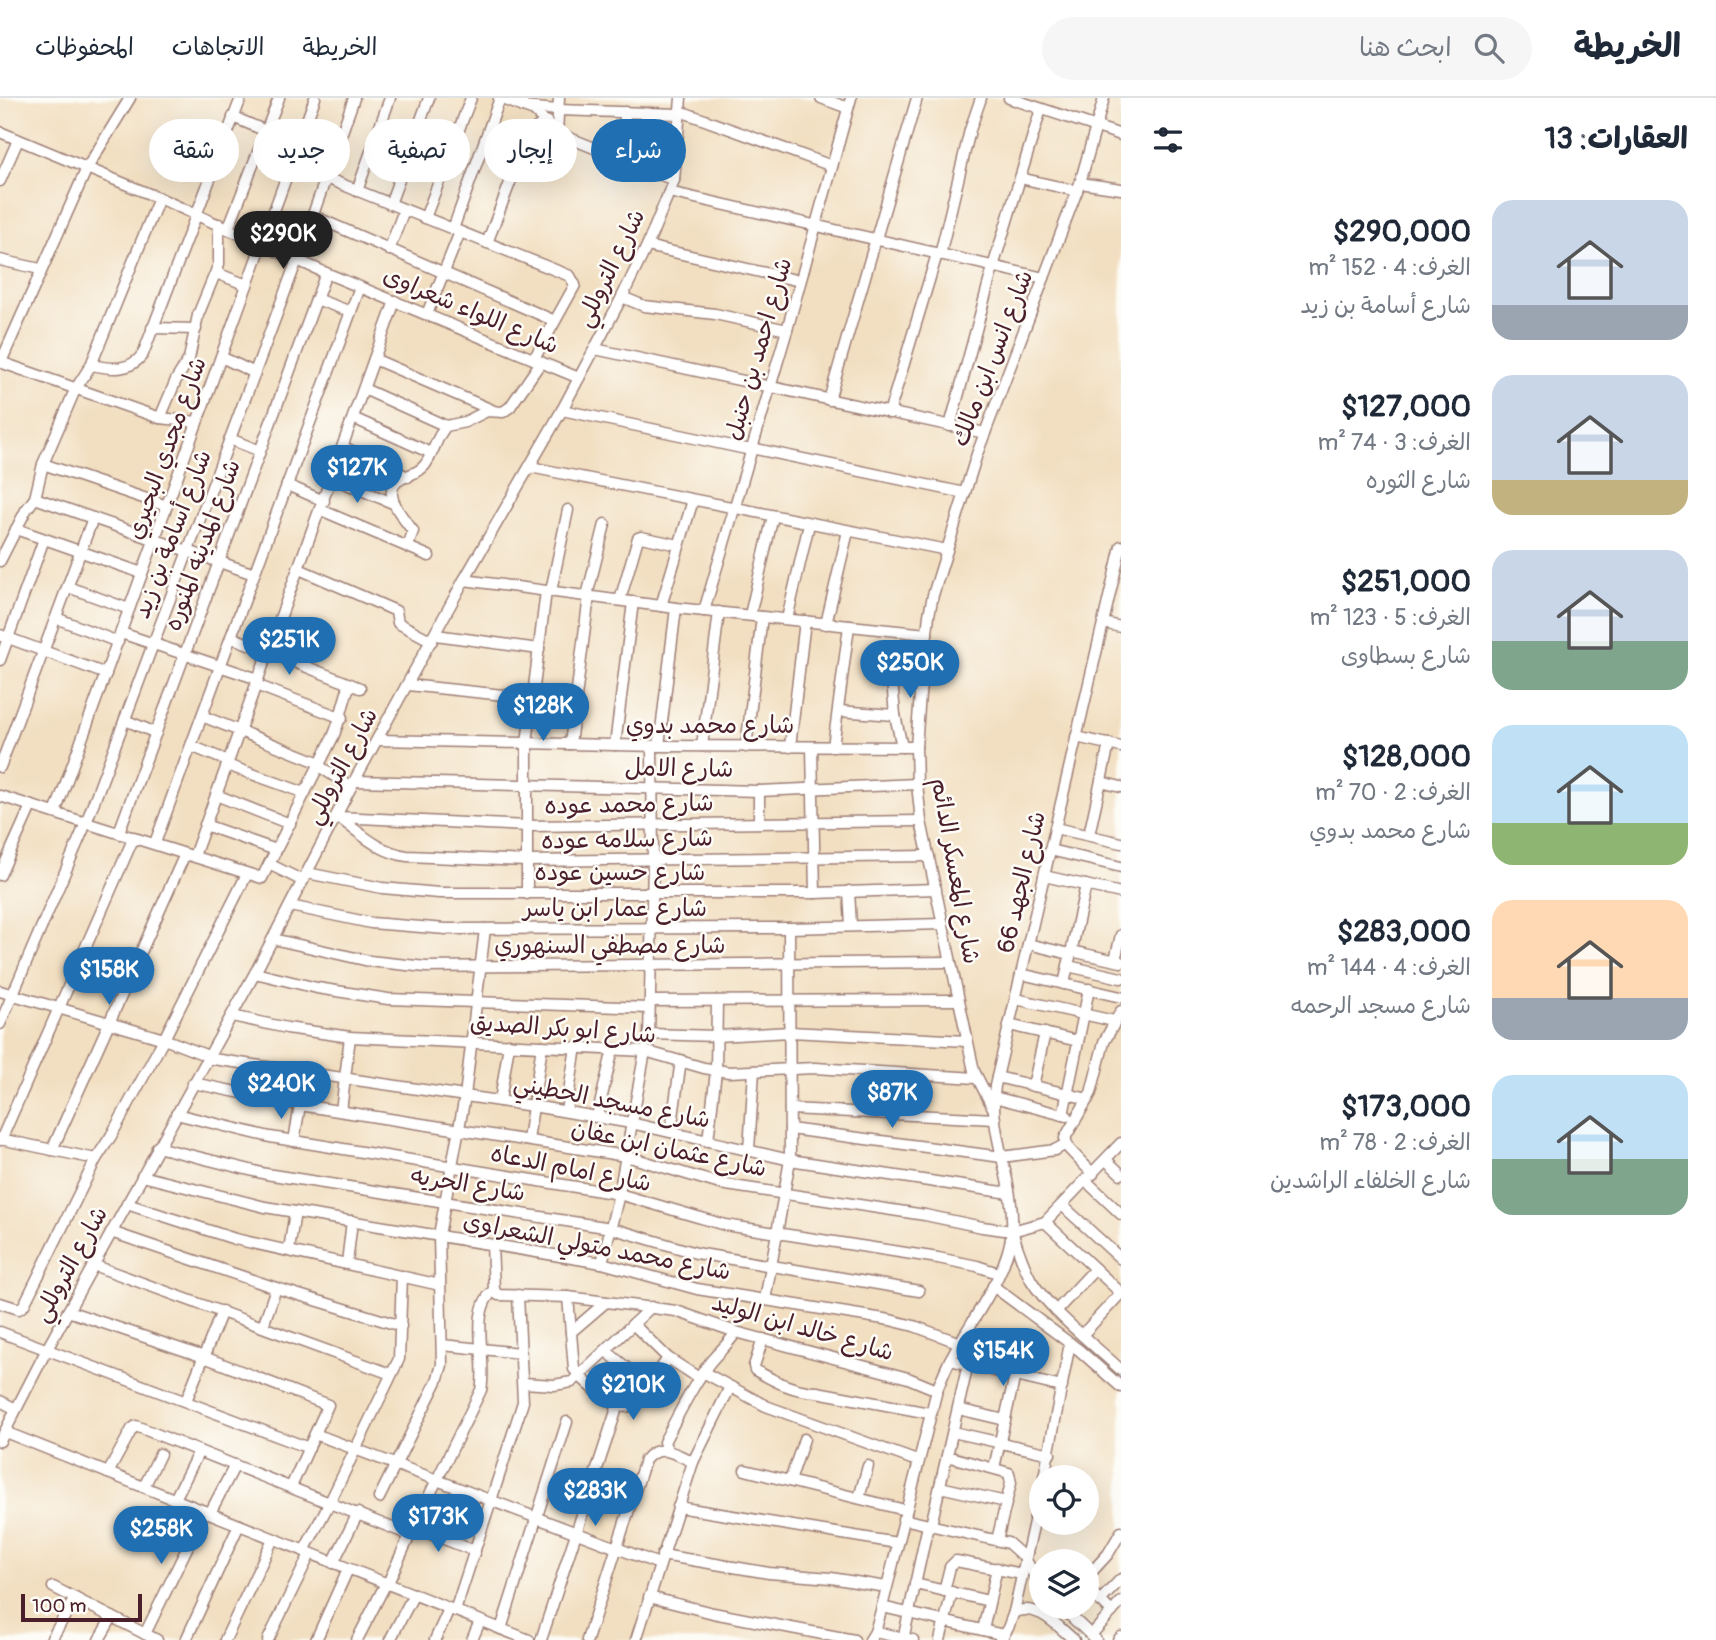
<!DOCTYPE html>
<html lang="ar">
<meta charset="utf-8">
<style>
:root{--surface:#fff;--page:#f6f6f7;--text:#1f2937;--muted:#747a83;--line:#e0e1e3;--accent:#1f6fb2}
body{margin:0;font-family:Pangolin,"Playpen Sans Arabic",sans-serif;background:var(--page);color:var(--text);direction:rtl;height:100vh;display:flex;flex-direction:column;font-size:26px;white-space:nowrap}
*{box-sizing:border-box;margin:0}
p{font-size:23px;color:var(--muted)}
.icon{flex:none;width:38px;height:38px;fill:none;stroke:currentColor;stroke-width:2;stroke-linecap:round;stroke-linejoin:round}
.map{position:relative;flex:1;overflow:hidden;direction:ltr}
.sheet{display:flex;flex-direction:column;background:var(--surface);width:595px}
.sheet>*{flex:none}
.hud{position:absolute;left:21px;top:21px;width:665px;height:63px;direction:rtl;display:flex;gap:14px}
.fabs{position:absolute;left:1029px;top:1367px;display:grid;gap:14px}
.fabs a{display:grid;place-items:center;width:70px;height:70px;border-radius:50%;background:var(--surface);box-shadow:0 7px 28px #0002;font-size:35px}
.scale{position:absolute;left:21px;bottom:18px;width:121px;box-sizing:border-box;padding-left:7px;border:4px solid #4a1f2b;border-top:0;font-size:19px;line-height:24px;white-space:nowrap;color:#4a1f2b;-webkit-text-stroke:5px #fdfcf7;paint-order:stroke}
.price{position:absolute;translate:-50% -60px;padding:0 16px;border-radius:24px;background:var(--accent);color:#fff;font-size:23px;line-height:46px;filter:drop-shadow(0 2px 4px #0008)}
.price::after{content:'';position:absolute;left:50%;top:42px;width:21px;height:16px;margin-left:-10px;background:inherit;clip-path:polygon(0 0,100% 0,50% 100%)}
.price.current{background:#222;color:#fff}
ul{padding:0;list-style:none}
li{display:flex;align-items:center;gap:21px;height:175px;padding:0 28px}
li span{display:grid;place-items:center;flex:none;width:196px;height:140px;border-radius:21px;color:#555}
li>.icon{margin-inline-start:auto}
span .icon{width:84px;height:84px;fill:#fffc;stroke-width:1}
li b{font-size:30px}
h2{display:flex;justify-content:space-between;align-items:center;height:84px;padding:0 28px;font-size:30px}
.chip{padding:0 24px;border-radius:32px;background:var(--surface);box-shadow:0 7px 28px #0002;font-size:24px;line-height:63px}
.chip.current{background:var(--accent);color:#fff}
header{display:flex;align-items:center;gap:42px;box-sizing:border-box;height:98px;padding:0 35px;background:var(--surface);border-bottom:2px solid var(--line)}
header strong{font-size:33px}
nav{display:flex;gap:38px;margin-inline-start:auto;font-size:24px}
.search{width:490px;height:63px;background:var(--page);display:flex;align-items:center;gap:18px;box-sizing:border-box;padding:0 24px;border-radius:38px;color:var(--muted);font-size:26px}
main{display:flex;flex:1;min-height:0}
.map>svg:first-child{display:block}
.lines{fill:none;stroke-linecap:round;stroke-linejoin:round}
.minor-casing{stroke:#9e7f76;stroke-width:13}
.minor{stroke:#fff;stroke-width:10}
.labels{text-anchor:middle;stroke-width:5;stroke-linejoin:round;paint-order:stroke}
.street-label{font-size:24px;fill:#4a1f2b;stroke:#fdfcf7}
</style>
<header>
<strong>الخريطة</strong>
<div class="search"><svg class="icon" aria-label="search" viewBox="0 0 24 24"><circle cx="10" cy="10" r="6"/><path d="M15 15l6 6"/></svg>ابحث هنا</div>
<nav><a>الخريطة</a><a>الاتجاهات</a><a>المحفوظات</a></nav>
</header>
<main>
<section class="sheet">
<h2>العقارات: 13<svg class="icon" aria-label="filters" viewBox="0 0 24 24"><path d="M4 7h16M4 17h16"/><circle cx="9" cy="7" r="2"/><circle cx="15" cy="17" r="2"/></svg></h2>
<ul>
<li><span style="background:linear-gradient(#c9d6e8 75%,#9aa5b1 0)"><svg class="icon" aria-label="home" viewBox="0 0 24 24"><path d="M3 11l9-7 9 7M6 9v11h12V9"/></svg></span><div><b>$290,000</b><p>الغرف: 4 · 152 m²</p><p>شارع أسامة بن زيد</p></div></li>
<li><span style="background:linear-gradient(#c9d6e8 75%,#c2b280 0)"><svg class="icon" aria-label="home" viewBox="0 0 24 24"><path d="M3 11l9-7 9 7M6 9v11h12V9"/></svg></span><div><b>$127,000</b><p>الغرف: 3 · 74 m²</p><p>شارع الثوره</p></div></li>
<li><span style="background:linear-gradient(#c9d6e8 65%,#7fa58c 0)"><svg class="icon" aria-label="home" viewBox="0 0 24 24"><path d="M3 11l9-7 9 7M6 9v11h12V9"/></svg></span><div><b>$251,000</b><p>الغرف: 5 · 123 m²</p><p>شارع بسطاوى</p></div></li>
<li><span style="background:linear-gradient(#bfe0f5 70%,#8fb573 0)"><svg class="icon" aria-label="home" viewBox="0 0 24 24"><path d="M3 11l9-7 9 7M6 9v11h12V9"/></svg></span><div><b>$128,000</b><p>الغرف: 2 · 70 m²</p><p>شارع محمد بدوي</p></div></li>
<li><span style="background:linear-gradient(#ffd9b3 70%,#9aa5b1 0)"><svg class="icon" aria-label="home" viewBox="0 0 24 24"><path d="M3 11l9-7 9 7M6 9v11h12V9"/></svg></span><div><b>$283,000</b><p>الغرف: 4 · 144 m²</p><p>شارع مسجد الرحمه</p></div></li>
<li><span style="background:linear-gradient(#bfe0f5 60%,#7fa58c 0)"><svg class="icon" aria-label="home" viewBox="0 0 24 24"><path d="M3 11l9-7 9 7M6 9v11h12V9"/></svg></span><div><b>$173,000</b><p>الغرف: 2 · 78 m²</p><p>شارع الخلفاء الراشدين</p></div></li>
</ul>
</section>
<div class="map">
<svg width="1121" height="1542" viewBox="0 0 1121 1542">
<rect width="100%" height="100%" fill="#fdfcf7"/>
<filter id="ink" filterUnits="userSpaceOnUse"><feTurbulence type="fractalNoise" baseFrequency=".0143" numOctaves="2"/><feDisplacementMap in="SourceGraphic" scale="14" xChannelSelector="R" yChannelSelector="G"/><feConvolveMatrix kernelMatrix="1 2 1 2 8 2 1 2 1" color-interpolation-filters="sRGB"/></filter>
<filter id="wash" filterUnits="userSpaceOnUse"><feTurbulence type="fractalNoise" baseFrequency=".00686" numOctaves="4" result="noise"/><feDisplacementMap in="SourceGraphic" scale="28" xChannelSelector="R" yChannelSelector="G"/><feGaussianBlur stdDeviation="1.57" result="paint"/><feColorMatrix in="noise" values="0 0 0 0 0 0 0 0 0 0 0 0 0 0 0 0 0 1.4 0 .05"/><feComposite in="paint" operator="in"/></filter>
<g filter="url(#wash)">
<rect width="100%" height="100%" fill="#f2dfc1"/>
</g>
<g filter="url(#ink)">
<g class="lines">
<defs>
<g id="minor">
<path d="M499,0l35,13 23,22 117,47"/>
<path d="M522,0v9l36,3 121,4"/>
<path d="M821,0l27,10"/>
<path d="M1009,0l112,37"/>
<path d="M680,13l152,55"/>
<path d="M233,19l33,14"/>
<path d="M303,33l35,13"/>
<path d="M0,34l159,66 167,75 253,105"/>
<path d="M557,35l2,-35"/>
<path d="M624,63l1,-49"/>
<path d="M326,80l244,98 5,9 -41,74"/>
<path d="M1020,80l57,13"/>
<path d="M0,83l18,-41"/>
<path d="M1080,85l41,6"/>
<path d="M357,93l33,-93"/>
<path d="M669,94l375,86"/>
<path d="M390,106l39,-106"/>
<path d="M313,118l242,105"/>
<path d="M425,120l46,-120"/>
<path d="M228,131l51,-131"/>
<path d="M453,131l47,-131"/>
<path d="M487,145l42,-110 17,-12"/>
<path d="M647,148l153,35"/>
<path d="M389,152l15,-40"/>
<path d="M940,157l30,-125 11,-32"/>
<path d="M0,162l40,9"/>
<path d="M216,175l31,12"/>
<path d="M622,199l22,9 71,8 72,16"/>
<path d="M316,201l35,13"/>
<path d="M427,216l33,-82"/>
<path d="M152,230l44,1"/>
<path d="M595,251l390,84"/>
<path d="M221,259l34,16"/>
<path d="M374,261l118,51"/>
<path d="M0,264l160,56 37,4"/>
<path d="M1,264l86,-194 43,-70"/>
<path d="M91,267c20,4 39,7 52,-11l98,-256"/>
<path d="M364,291l82,37"/>
<path d="M829,302l88,-302"/>
<path d="M562,312l189,40"/>
<path d="M889,315l48,-159"/>
<path d="M160,320l16,-38 13,-21 9,-44 21,-51v-40"/>
<path d="M353,320l78,35"/>
<path d="M950,328l43,-159 48,-158"/>
<path d="M230,341l30,12"/>
<path d="M343,349l65,30"/>
<path d="M751,350l214,45"/>
<path d="M43,366l124,42"/>
<path d="M530,369l417,83"/>
<path d="M332,380l63,26"/>
<path d="M287,387l37,16"/>
<path d="M35,400l219,76"/>
<path d="M321,412l108,46"/>
<path d="M16,431l126,44"/>
<path d="M408,449l5,-16c-9,-12 -35,-40 -12,-52 8,-5 17,-5 24,-14 9,-12 11,-28 21,-39l19,-4 22,-11 16,1 7,-5 31,-45"/>
<path d="M0,463l26,-51 9,-12 8,-34 32,-74 16,-25 68,-167"/>
<path d="M299,471l97,42 2,12 34,18"/>
<path d="M464,482l212,28 251,26"/>
<path d="M68,489l61,22"/>
<path d="M551,493l17,-81"/>
<path d="M587,498l18,-72"/>
<path d="M620,502l18,-62 3,-1 38,8"/>
<path d="M661,508l32,-106"/>
<path d="M704,513l83,-281 64,-232"/>
<path d="M750,517l23,-99"/>
<path d="M56,520l62,24"/>
<path d="M787,521l22,-95"/>
<path d="M1103,525l18,4"/>
<path d="M826,526l22,-93"/>
<path d="M121,535l137,46"/>
<path d="M0,537l106,39"/>
<path d="M436,537l103,14"/>
<path d="M231,539l129,51"/>
<path d="M890,559l5,58 7,32"/>
<path d="M0,562l44,-121"/>
<path d="M256,587l86,33"/>
<path d="M408,587l125,13"/>
<path d="M838,613l57,4"/>
<path d="M202,618l118,47"/>
<path d="M125,622l31,13"/>
<path d="M1076,639l45,10"/>
<path d="M378,642l281,6 257,1"/>
<path d="M570,646l19,-148"/>
<path d="M615,647l18,-143"/>
<path d="M191,648l37,15"/>
<path d="M659,648l17,-138"/>
<path d="M702,648l17,-134"/>
<path d="M746,649l16,-130"/>
<path d="M790,649l15,-126"/>
<path d="M812,649l3,146"/>
<path d="M833,649l16,-121"/>
<path d="M227,667l78,28"/>
<path d="M319,668l32,21"/>
<path d="M0,669l93,-249"/>
<path d="M355,683l404,10 158,-7"/>
<path d="M1101,684l20,5"/>
<path d="M759,693v32"/>
<path d="M216,697l74,29"/>
<path d="M0,698l262,82 71,-141c8,-18 10,-35 17,-53"/>
<path d="M55,715l260,-715"/>
<path d="M338,719c22,16 41,35 69,39l120,5 402,-5"/>
<path d="M338,719l189,9 394,-5"/>
<path d="M205,727l71,25"/>
<path d="M1055,730l66,15"/>
<path d="M119,734l207,-559"/>
<path d="M1089,737l20,-91"/>
<path d="M155,745l205,-556"/>
<path d="M1050,752l71,17"/>
<path d="M194,758l201,-555"/>
<path d="M269,766l34,17"/>
<path d="M307,775l75,15 57,5h376l121,-4"/>
<path d="M0,777l31,-69"/>
<path d="M1044,778l77,17"/>
<path d="M849,793l2,35"/>
<path d="M527,796v-151l19,-152"/>
<path d="M290,808l81,17 75,6 343,-1 154,-4"/>
<path d="M273,841l96,22 57,6 524,-5"/>
<path d="M1028,846l42,10"/>
<path d="M1071,853l50,11"/>
<path d="M1115,862l6,-25"/>
<path d="M1068,868l53,12"/>
<path d="M255,875l62,15 71,11 261,9"/>
<path d="M1021,876l100,23"/>
<path d="M1064,886l22,-99"/>
<path d="M0,893l164,48 44,17"/>
<path d="M1016,901l98,22"/>
<path d="M650,903l308,-1"/>
<path d="M232,918l55,12 63,9 295,14 59,17 25,4 86,-4 161,10"/>
<path d="M0,926l86,-201 211,-563 57,-162"/>
<path d="M1009,927l69,16"/>
<path d="M649,936l68,2 73,-4 177,9"/>
<path d="M649,940l4,-177 -1,-115"/>
<path d="M206,960l327,48 98,17 159,37 219,33"/>
<path d="M997,979l91,22"/>
<path d="M193,985l107,22 326,51 94,28 205,31 57,12 30,4 33,-9 76,-79"/>
<path d="M1033,988l12,-53"/>
<path d="M994,999l73,19"/>
<path d="M500,1003l9,-57"/>
<path d="M993,1010l-19,-37 -53,-250 -4,-37 -1,-37 4,-53 9,-79 4,-20 44,-141 103,-271 24,-85"/>
<path d="M790,1011l205,10"/>
<path d="M341,1013l9,-74"/>
<path d="M566,1013l10,-64"/>
<path d="M176,1016l94,23 349,57 106,31 213,33 39,8 21,7"/>
<path d="M1063,1017l26,-126"/>
<path d="M597,1019l16,-68"/>
<path d="M790,1031l212,28 53,-7 11,-6"/>
<path d="M671,1033l10,-71"/>
<path d="M0,1041l96,20"/>
<path d="M1,1042l133,-303"/>
<path d="M528,1042l14,-94"/>
<path d="M294,1043l6,-36"/>
<path d="M708,1043l8,-70 1,-70"/>
<path d="M157,1049l109,27 345,54 85,25 223,38"/>
<path d="M52,1052l133,-296"/>
<path d="M749,1052l5,-79"/>
<path d="M1106,1062l15,14"/>
<path d="M1093,1076l-24,-25 -4,-11 26,-45 13,-51 17,-31"/>
<path d="M142,1078l123,31 337,56 95,26 193,31 24,6 46,17"/>
<path d="M1086,1083l35,33"/>
<path d="M127,1106l108,35 205,46"/>
<path d="M1063,1108l58,53"/>
<path d="M1045,1124l76,71"/>
<path d="M111,1134l165,56 125,38"/>
<path d="M1013,1136c5,16 10,31 18,46 19,31 62,64 90,90"/>
<path d="M492,1147l2,45 4,5 70,2 108,14 60,21 172,46 29,12"/>
<path d="M289,1152l6,-38"/>
<path d="M347,1165l5,-42"/>
<path d="M602,1165l17,-69 26,-143"/>
<path d="M93,1167l298,109"/>
<path d="M993,1188l86,64 42,37"/>
<path d="M568,1199l6,72c7,10 35,34 46,37 6,2 11,0 17,-3l31,-45"/>
<path d="M765,1202l25,-140 -1,-232"/>
<path d="M0,1205l19,6 5,-4 72,-146 15,-23 53,-97 83,-165"/>
<path d="M68,1213l136,46 124,48 -37,82"/>
<path d="M1056,1213l39,-42"/>
<path d="M633,1226l35,34 31,20"/>
<path d="M263,1228l13,-38"/>
<path d="M0,1234l309,116"/>
<path d="M571,1234l35,-30"/>
<path d="M1083,1236l38,-41"/>
<path d="M763,1241l-9,27 1,4c21,12 38,21 62,22l112,21"/>
<path d="M442,1247l78,8"/>
<path d="M606,1253l43,35"/>
<path d="M950,1262l112,27"/>
<path d="M703,1274l63,34 151,55"/>
<path d="M523,1285l31,2 18,-3 79,-75"/>
<path d="M0,1303l16,8"/>
<path d="M186,1303l36,-90"/>
<path d="M958,1311l47,11"/>
<path d="M5,1334l524,208"/>
<path d="M953,1334l97,22"/>
<path d="M315,1336l344,130"/>
<path d="M0,1343l46,-90 209,-378 96,-186 113,-207 98,-170 60,-113 25,-51 27,-66 7,-82"/>
<path d="M667,1352l-3,-8 2,-4c13,-24 25,-50 42,-73 9,-12 20,-20 28,-33"/>
<path d="M947,1358l62,17 2,10 -14,57"/>
<path d="M994,1370l21,-93"/>
<path d="M745,1372l160,40"/>
<path d="M108,1375l24,-44 4,-3 274,109"/>
<path d="M1044,1379l26,-134"/>
<path d="M790,1383l14,-42"/>
<path d="M144,1389l16,-33"/>
<path d="M940,1389l66,15"/>
<path d="M379,1400l58,-117 5,-16 -3,-130 26,-139 20,-167"/>
<path d="M859,1400l9,-32"/>
<path d="M175,1401l24,-48"/>
<path d="M678,1409l219,36"/>
<path d="M210,1415l25,-48"/>
<path d="M903,1421l105,24 17,15 16,30"/>
<path d="M931,1427l37,-161"/>
<path d="M413,1429l62,24"/>
<path d="M304,1453l26,-49 69,-143 3,-83"/>
<path d="M662,1457l107,18 62,5 55,9"/>
<path d="M333,1465l25,-50"/>
<path d="M1087,1479l21,-23 13,-22"/>
<path d="M388,1485l22,-48 71,-145c7,-31 -13,-79 13,-100"/>
<path d="M915,1486l74,17"/>
<path d="M53,1489l104,53"/>
<path d="M1087,1490l25,24"/>
<path d="M944,1493l6,-24 6,-6 66,13"/>
<path d="M649,1499l64,16 141,27"/>
<path d="M1100,1503l21,-22"/>
<path d="M1060,1508l36,34"/>
<path d="M882,1509l122,28"/>
<path d="M455,1513l68,-209 -5,-107"/>
<path d="M1014,1514c25,-9 42,13 60,28"/>
<path d="M501,1531l66,-207"/>
<path d="M983,1532l14,-62"/>
<path d="M875,1534l38,8"/>
<path d="M145,1536l60,-123"/>
<path d="M1091,1537l30,-33"/>
<path d="M51,1542l24,-42"/>
<path d="M99,1542l13,-23"/>
<path d="M186,1542l53,-115"/>
<path d="M225,1542l48,-101"/>
<path d="M268,1542l42,-86"/>
<path d="M316,1542l32,-71"/>
<path d="M357,1542l29,-57"/>
<path d="M390,1542l24,-46"/>
<path d="M435,1542l14,-31"/>
<path d="M472,1542l8,-19"/>
<path d="M541,1542l77,-235"/>
<path d="M587,1542l58,-180c14,-18 31,-6 48,2"/>
<path d="M636,1542l57,-178 37,-75"/>
<path d="M870,1542l5,-8 7,-25 55,-217c4,-10 8,-20 13,-30 20,-39 59,-86 62,-130 3,-49 -24,-96 -17,-144l126,-540"/>
<path d="M903,1542l25,-115"/>
<path d="M940,1542l12,-48"/>
<path d="M1000,1542l8,-12 6,-16 27,-122"/>
<path d="M1118,1542l3,-3"/>
</g>
</defs>
<use href="#minor" class="minor-casing"/>
<use href="#minor" class="minor"/>
</g>
</g>
<g class="labels">
<g class="street-label">
<text transform="translate(610 170) rotate(-64)" y="8">شارع التروللي</text>
<text transform="translate(471 212) rotate(23)" y="8">شارع اللواء شعراوى</text>
<text transform="translate(758 251) rotate(-74)" y="8">شارع احمد بن حنبل</text>
<text transform="translate(992 260) rotate(-69)" y="8">شارع انس ابن مالك</text>
<text transform="translate(166 350) rotate(-70)" y="8">شارع مجدي البحيري</text>
<text transform="translate(172 436) rotate(-69)" y="8">شارع أسامة بن زيد</text>
<text transform="translate(202 447) rotate(-70)" y="8">شارع المدينه المنوره</text>
<text x="710" y="635">شارع محمد بدوي</text>
<text transform="translate(341 668) rotate(-62)" y="8">شارع التروللي</text>
<text transform="translate(679 670) rotate(1)" y="8">شارع الامل</text>
<text transform="translate(629 706) rotate(-1)" y="8">شارع محمد عوده</text>
<text transform="translate(627 741) rotate(-1)" y="8">شارع سلامه عوده</text>
<text transform="translate(956 773) rotate(80)" y="8">شارع المعسكر الدائم</text>
<text x="620" y="782">شارع حسين عوده</text>
<text transform="translate(1021 784) rotate(-77)" y="8">شارع الجهد 66</text>
<text x="615" y="818">شارع عمار ابن ياسر</text>
<text x="610" y="855">شارع مصطفي السنهوري</text>
<text transform="translate(563 930) rotate(4)" y="8">شارع ابو بكر الصديق</text>
<text transform="translate(612 1003) rotate(11)" y="8">شارع مسجد الحطيني</text>
<text transform="translate(669 1050) rotate(12)" y="8">شارع عثمان ابن عفان</text>
<text transform="translate(571 1070) rotate(11)" y="8">شارع امام الدعاه</text>
<text transform="translate(468 1086) rotate(9)" y="8">شارع الحريه</text>
<text transform="translate(597 1148) rotate(11)" y="8">شارع محمد متولي الشعراوى</text>
<text transform="translate(70 1166) rotate(-61)" y="8">شارع التروللي</text>
<text transform="translate(803 1229) rotate(16)" y="8">شارع خالد ابن الوليد</text>
</g>
</g>
</svg>
<div class="fabs">
<a><svg class="icon" aria-label="locate" viewBox="0 0 24 24"><circle cx="12" cy="12" r="6"/><path d="M12 2v4M12 18v4M2 12h4M18 12h4"/></svg></a>
<a><svg class="icon" aria-label="layers" viewBox="0 0 24 24"><path d="M12 4l9 5-9 5-9-5zM3 14l9 5 9-5"/></svg></a>
</div>
<div class="scale">100 m</div>
<b class="price current" style="left:283px;top:173px">$290K</b>
<b class="price" style="left:357px;top:407px">$127K</b>
<b class="price" style="left:289px;top:579px">$251K</b>
<b class="price" style="left:910px;top:602px">$250K</b>
<b class="price" style="left:543px;top:645px">$128K</b>
<b class="price" style="left:109px;top:909px">$158K</b>
<b class="price" style="left:281px;top:1023px">$240K</b>
<b class="price" style="left:892px;top:1032px">$87K</b>
<b class="price" style="left:1003px;top:1290px">$154K</b>
<b class="price" style="left:633px;top:1324px">$210K</b>
<b class="price" style="left:595px;top:1430px">$283K</b>
<b class="price" style="left:438px;top:1456px">$173K</b>
<b class="price" style="left:161px;top:1468px">$258K</b>
<div class="hud">
<a class="chip current">شراء</a>
<a class="chip">إيجار</a>
<a class="chip">تصفية</a>
<a class="chip">جديد</a>
<a class="chip">شقة</a>
</div>
</div>
</main>
